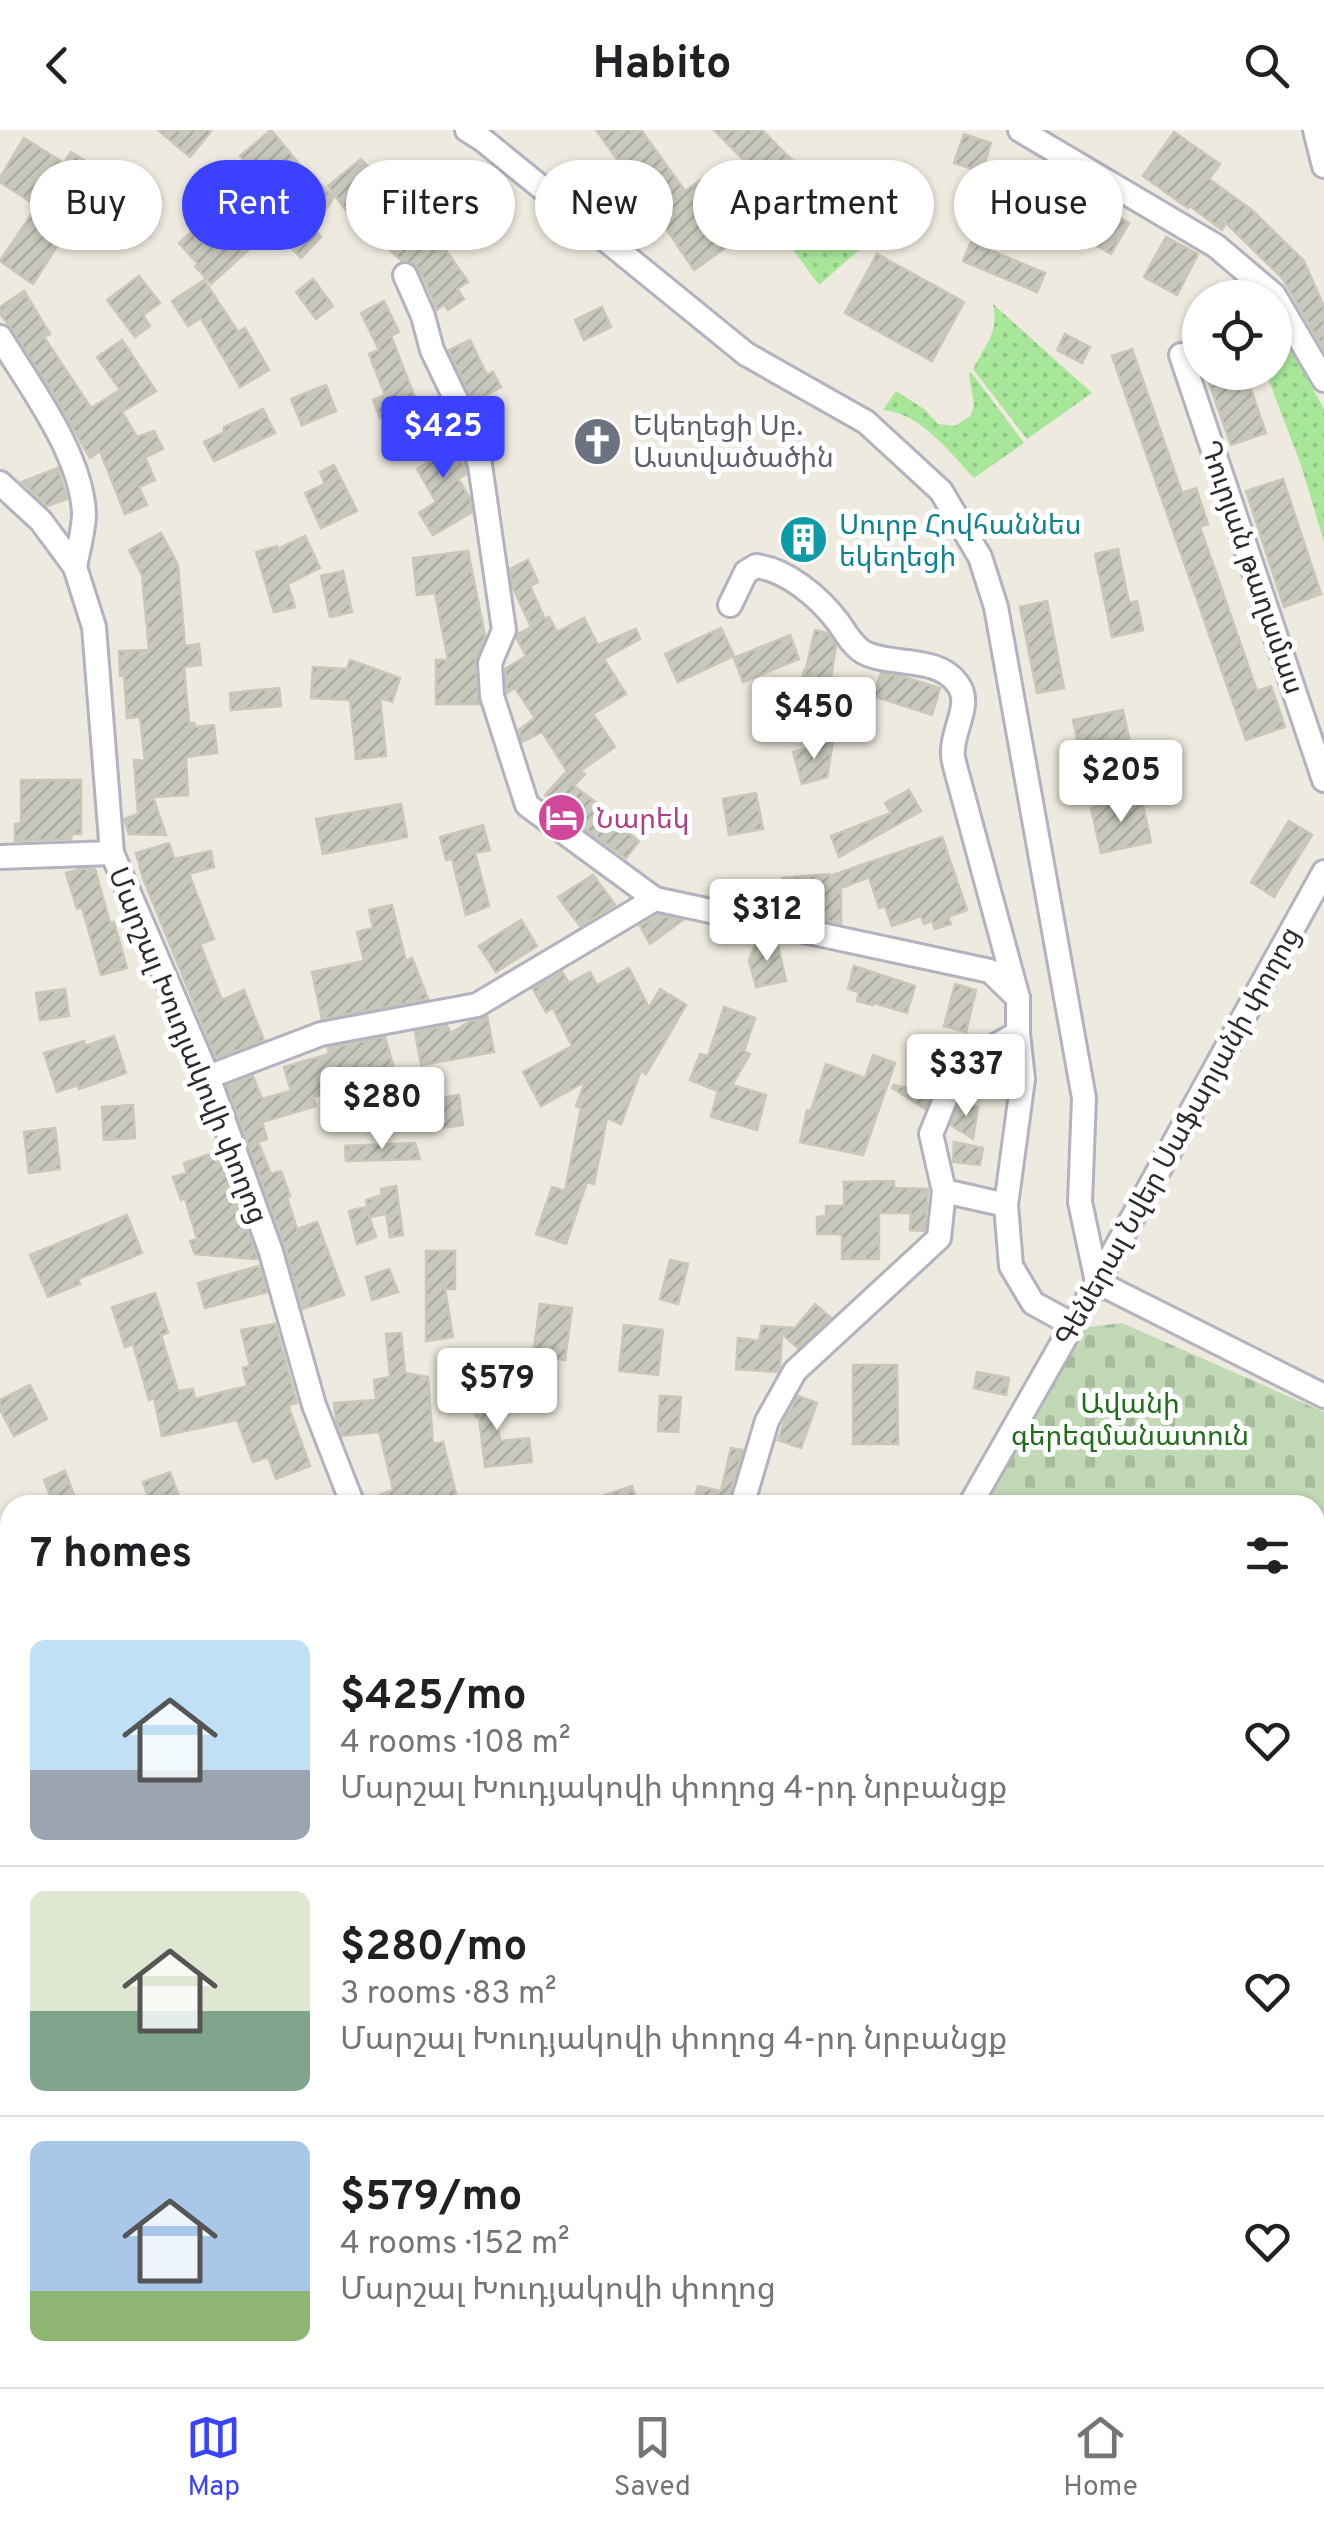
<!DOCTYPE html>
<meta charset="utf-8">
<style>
:root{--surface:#fff;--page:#f2f2f2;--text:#202124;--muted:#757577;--line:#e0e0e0;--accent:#3b42ff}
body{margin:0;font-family:Overpass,"Noto Sans Armenian",sans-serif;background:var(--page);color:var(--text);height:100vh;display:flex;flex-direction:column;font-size:38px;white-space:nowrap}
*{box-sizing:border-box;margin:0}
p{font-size:32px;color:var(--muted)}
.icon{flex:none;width:55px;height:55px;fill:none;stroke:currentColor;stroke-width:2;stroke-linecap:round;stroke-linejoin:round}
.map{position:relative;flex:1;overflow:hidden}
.panel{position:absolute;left:0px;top:1365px;width:1325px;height:892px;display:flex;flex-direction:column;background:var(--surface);border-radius:30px 30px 0 0;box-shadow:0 2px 8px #0004}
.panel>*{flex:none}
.top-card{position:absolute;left:30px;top:30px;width:1265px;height:90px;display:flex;gap:20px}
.fabs{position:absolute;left:1182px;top:150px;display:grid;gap:20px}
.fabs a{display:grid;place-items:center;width:110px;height:110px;border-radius:50%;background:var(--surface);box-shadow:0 2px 8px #0004;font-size:50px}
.price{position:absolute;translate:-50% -85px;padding:0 22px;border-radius:10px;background:#fff;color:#222;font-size:32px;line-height:65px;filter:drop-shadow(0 2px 5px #0008)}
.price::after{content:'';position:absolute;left:50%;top:60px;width:30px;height:22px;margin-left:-15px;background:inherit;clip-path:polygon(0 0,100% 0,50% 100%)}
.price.selected{background:var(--accent);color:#fff}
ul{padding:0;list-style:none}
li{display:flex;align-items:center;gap:30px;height:250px;padding:0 30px}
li+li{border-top:2px solid var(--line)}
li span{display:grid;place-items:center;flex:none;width:280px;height:200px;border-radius:15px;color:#555}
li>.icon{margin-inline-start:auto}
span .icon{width:120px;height:120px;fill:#fffc;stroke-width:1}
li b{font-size:42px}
h2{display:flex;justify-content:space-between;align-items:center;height:120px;padding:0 30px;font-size:42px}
.chip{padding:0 35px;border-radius:45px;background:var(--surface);box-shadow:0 2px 8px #0004;font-size:35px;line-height:90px}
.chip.selected{background:var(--accent);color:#fff}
header{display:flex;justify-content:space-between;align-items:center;height:130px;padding:0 30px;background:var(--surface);font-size:45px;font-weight:700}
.dock{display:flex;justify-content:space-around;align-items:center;height:140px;border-top:2px solid var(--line);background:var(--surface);font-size:28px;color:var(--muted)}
.dock a{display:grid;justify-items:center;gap:5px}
.dock .selected{color:var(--accent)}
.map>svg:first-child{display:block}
.grass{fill:url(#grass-dots)}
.cemetery{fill:url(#cemetery-stones)}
.building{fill:url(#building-hatch);stroke:#cac6b8;stroke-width:2.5}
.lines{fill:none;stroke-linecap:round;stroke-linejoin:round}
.minor-casing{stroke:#b2b2c0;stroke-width:28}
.minor{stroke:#fff;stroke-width:22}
.labels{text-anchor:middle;stroke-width:10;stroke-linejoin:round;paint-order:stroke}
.worship-label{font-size:28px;fill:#5b616d;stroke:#fff;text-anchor:start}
.culture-label{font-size:28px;fill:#0d838f;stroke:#fff;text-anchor:start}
.street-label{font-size:28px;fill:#2c2c2c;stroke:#fff}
.hotel-label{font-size:28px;fill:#b23c85;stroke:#fff;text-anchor:start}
.park-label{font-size:28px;fill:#1e6d19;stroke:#fff}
</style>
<header><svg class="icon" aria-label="back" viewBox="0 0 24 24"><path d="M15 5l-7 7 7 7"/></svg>Habito<svg class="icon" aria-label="search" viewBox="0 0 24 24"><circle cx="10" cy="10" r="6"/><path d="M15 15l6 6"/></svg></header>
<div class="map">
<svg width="1324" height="2257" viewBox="0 0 1324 2257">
<defs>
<pattern id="grass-dots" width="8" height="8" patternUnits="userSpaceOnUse" patternTransform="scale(2.5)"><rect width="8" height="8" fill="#a8e69a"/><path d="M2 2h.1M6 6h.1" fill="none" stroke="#91c585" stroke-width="1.8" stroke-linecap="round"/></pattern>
<pattern id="cemetery-stones" width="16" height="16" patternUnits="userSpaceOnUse" patternTransform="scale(2.5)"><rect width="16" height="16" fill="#c1d9b5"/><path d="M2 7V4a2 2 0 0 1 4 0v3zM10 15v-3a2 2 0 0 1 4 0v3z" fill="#a6ba9c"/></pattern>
<pattern id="building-hatch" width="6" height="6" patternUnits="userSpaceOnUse" patternTransform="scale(2.5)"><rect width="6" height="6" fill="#c9c8bd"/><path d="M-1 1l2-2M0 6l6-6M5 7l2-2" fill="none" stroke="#adaca3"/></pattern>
</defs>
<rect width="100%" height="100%" fill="#eeeadf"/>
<g class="grass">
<path d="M874,49l34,28 -89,78 -31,-42z"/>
<path d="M993,174l99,89 -65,46 -54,-70c13,-25 26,-36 20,-65z"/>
<path d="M1275,191l49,88v133l-23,-77 -35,-92 9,-1z"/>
<path d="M971,242l53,71 -50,35c-25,-26 -53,-65 -91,-68l13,-19 28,18 14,15 17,2 15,-10 4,-10 -5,-32z"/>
</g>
<path class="cemetery" d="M1122,1193l202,89v599l-9,9v-515h-330l-2,-3 105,-175z"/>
<g class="building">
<path d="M158,0h54l-22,27z"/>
<path d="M271,0l29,35 34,32 -20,31 7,9 -20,21 -21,-21 -5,4 -8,-8 -56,51 -16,-18 3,-2 -19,-21 19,-17 -8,-10 20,-19 28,31 32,-31 -3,-3 2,-2 -29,-36z"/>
<path d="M596,0h45l44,61 24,-17 13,19 -20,14 26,39 -34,24 -39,-58z"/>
<path d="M714,0h48l43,43 -24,25z"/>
<path d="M1174,2l46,32 -11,15 44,32 51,50 20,46v43l-41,-71 -57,-56 -4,7 -32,-24 -2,2 -45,-32z"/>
<path d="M964,4l27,9 -9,29 -28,-9z"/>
<path d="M24,8l40,25 7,-11 25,16 -13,21 -7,-4 -21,28 16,11 -38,60 -33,-23 37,-55 -37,-24v-4z"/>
<path d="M361,29l78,81 29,42 -11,7 7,10 -16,11 -4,-6 -7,6 -11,-27 -11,-19 -13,-3 -58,-53 -16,-22z"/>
<path d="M1028,33l101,60 -18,31 -101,-60z"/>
<path d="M1166,107l32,17 -21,41 -33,-18z"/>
<path d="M971,112l74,31 -8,19 -74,-31z"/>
<path d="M877,124l87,48 -32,59 -87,-48z"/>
<path d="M139,146l21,27 -17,12 7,11 -15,11 -28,-37z"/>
<path d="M313,149l20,27 -17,13 -20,-27z"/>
<path d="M204,150l34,52 7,-4 24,42 -29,17 -39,-69 -13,8 -16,-25z"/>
<path d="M24,161l26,43 -6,3 47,71 29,-18 -23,-33 25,-17 34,51 -34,21 15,25 17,-6 9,18 -18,8 10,23 -16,7 8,18 -22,9 -25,-63 -10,7 -38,-67 -52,-78v-6z"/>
<path d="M384,171l15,31 -8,4 26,67 -37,15 -7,-18 12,-5 -16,-41 10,-4 -18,-37z"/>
<path d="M602,177l9,20 -27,13 -9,-20z"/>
<path d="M1065,204l25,13 -8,16 -25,-13z"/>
<path d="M470,210l17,35 6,-3 8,15 -28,16 -24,-53z"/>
<path d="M1132,219l50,144 14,-5 12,36 -8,3 57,164 14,-5 14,41 -39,13 -134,-384z"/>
<path d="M1205,242h40l21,61 -35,12z"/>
<path d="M326,255l10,26 -34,14 -11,-26z"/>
<path d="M263,279l12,24 -61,28 -10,-19 20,-10v-5z"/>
<path d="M433,285l32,53 1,6 -8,5 12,19 2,14 -39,23 -14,-22 17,-11 -19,-33 21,-13 -21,-31z"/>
<path d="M334,335l23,46 -36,17 -16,-35 20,-9 -5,-12z"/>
<path d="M58,338l9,31 -20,7 -25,-24z"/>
<path d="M1283,349l38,115 -37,13 -38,-116z"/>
<path d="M161,403l17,32 7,81 14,-2 2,21 -17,2 5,56h5l1,4 19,-2 3,28 -31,4 2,38 -35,2 13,38 -37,-1 -5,-15 14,-5 -4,-54 11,1 -5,-44 -13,1 -3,-43 -4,1 -1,-25 30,-1 -7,-75 -13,-25z"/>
<path d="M305,406l15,32 -32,16 7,23 -21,5 -18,-60 21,-6 1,3z"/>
<path d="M1118,419l11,54 8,-2 6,29 -31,7 -17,-83z"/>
<path d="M468,421l17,85 -10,27 4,41h-43v-44h12l-13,-67 -18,2 -4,-37z"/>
<path d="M528,430l10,22 -8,4 15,33 4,-2 8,15 27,-14 14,27 38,-16 4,10 -36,20 22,35 -33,20 22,33 -35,24 5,3 -11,12 43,32 -3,4 25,19 -13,17 -48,-34 -33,-29 22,-24 -25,-39 -20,10 -3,-12 16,-12 -20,-30 -8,5 -2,-24 21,-13 -9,-17 1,-5 13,-7 -18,-39 -3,-19z"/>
<path d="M343,441l9,41 -22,5 -9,-41z"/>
<path d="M1047,471l17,87 -27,5 -17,-86z"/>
<path d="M721,498l13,28 -56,26 -13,-28z"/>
<path d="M815,500l12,3 9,12 -5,32 13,3 -7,38 -40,-7 7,-40 1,2z"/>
<path d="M790,505l9,24 -56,23 -9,-24z"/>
<path d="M350,530l50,18 -8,24 -12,-4 6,58 -30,3 -6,-59 -39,-2 2,-31 34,2z"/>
<path d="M881,543l23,4 36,11 -8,27 -59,-19z"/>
<path d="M279,558l2,18 -50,4 -1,-17z"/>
<path d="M1123,580l9,43 -50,10 -9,-43z"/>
<path d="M833,611l-6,36 -25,7 -9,-32z"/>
<path d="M21,650h60v54h-9l-1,5 -56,2v-17l6,-1z"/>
<path d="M909,660l12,21 -82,46 -8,-21 60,-23 -6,-10z"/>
<path d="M756,663l7,36 -34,6 -6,-36z"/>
<path d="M1141,666l10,46 -50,11 -10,-45z"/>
<path d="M401,674l6,33 -84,17 -7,-35z"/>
<path d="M1289,691l23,14 -38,62 -23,-15z"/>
<path d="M483,695l7,25 -15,3 14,53 -23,9 -14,-56 -6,1 -6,-23z"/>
<path d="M942,707l25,73 -19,7 3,7 -16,5 -3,-8 -8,3 -3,-8 -29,10 -7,-20 -6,2 -10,-31 -28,11v36l-26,-6v-9l-31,2 -1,-33 46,-4 1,2z"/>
<path d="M169,713l5,16 37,-8 3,16 -25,7 25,65 -14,5 22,56 22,-10 20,50 -48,18 -73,-180 -7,-25z"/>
<path d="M80,739h15l15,54 4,-1 13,46 -26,7 -19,-68 -5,2 -11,-36z"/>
<path d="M593,745l22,30 -35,21 -22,-29z"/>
<path d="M392,775l14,56 6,-3 16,41 -106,20 -10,-47 52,-11 -7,-29 16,-4 -4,-18z"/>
<path d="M658,785l25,5 -33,24 -10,-18z"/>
<path d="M521,790l16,26 -41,26 -17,-26z"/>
<path d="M775,810l2,1 9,40 -30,6 -7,-27 6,-15z"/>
<path d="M854,836l61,20 -8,27 -33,-10 -1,2 -16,-4 2,-9 -11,-3z"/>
<path d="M629,838l20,40 11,-19 26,16 -40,69 -5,-4 -20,54 -14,-6 -13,66 -7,-2 -21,62 -30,-10 16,-47 13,4 16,-83 -5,-2 9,-24 -44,24 -18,-34 49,-26 -19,-38 -7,4 -13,-23 29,-17 7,11 21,-11 7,13z"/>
<path d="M955,854l21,6 -10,42 -22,-6z"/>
<path d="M65,859l4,27 -29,4 -4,-27z"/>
<path d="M724,877l31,11 -11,33 6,3 -18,31 34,10 -9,35 -46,-13 7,-26 -28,-11 10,-26 8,2z"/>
<path d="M487,886l7,36 -73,13 -6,-33 32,-6 4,7 18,-11z"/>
<path d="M114,906l12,37 -47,16 -1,-4 -21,7 -13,-39 40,-12 1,5z"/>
<path d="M385,907l14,49 -21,6 -4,-14 -61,19 3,9 -54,16 5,17 -9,3 13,32 10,-3 9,25 -3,1 10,32 20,-7 27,73 -41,14 -18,-62 -58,-161 26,-10 9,23 29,-8 -7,-24 45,-13 -1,-6z"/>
<path d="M873,925l22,8 -32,92 -63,-13 7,-32 4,1 15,-47 39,14z"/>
<path d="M924,945l13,8 -12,26 -33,-21 2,-3 21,5z"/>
<path d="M459,965l4,30 -31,4 -5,-29z"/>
<path d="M960,972l18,5 -5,32 -22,-14z"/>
<path d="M133,975l2,33 -31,2 -2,-33z"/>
<path d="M55,998l5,41 -31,4 -5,-41z"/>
<path d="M954,1012l29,6 -3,17 -27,-3z"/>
<path d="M415,1013l5,16 -74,2 -1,-15z"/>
<path d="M219,1021l38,106v2l-62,-5 -5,-13 7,-2 -12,-41 -4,2 -8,-23 14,-4 -3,-10z"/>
<path d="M894,1051v7l34,1 -3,42 -15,-1 1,-17h-32v46h-37v-25h-25v-17l9,-1v-10h18v-24z"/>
<path d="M396,1056l7,49 -13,2 -4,-23 -17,3 -3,-17 16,-5 -1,-6z"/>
<path d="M366,1077l10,30 -19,7 -8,-33z"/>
<path d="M127,1085l15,38 -64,26 2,5 -32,13 -18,-42z"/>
<path d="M426,1121h29v38h-10l8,48 -27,4z"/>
<path d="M670,1130l18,4 -10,40 -18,-5z"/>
<path d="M259,1136l8,26 -62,16 -7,-25z"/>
<path d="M389,1139l9,23 -26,8 -6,-23z"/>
<path d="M155,1163l13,40 -7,2 17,56 15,-2 2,10 52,-13 -4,-18 7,-2 -9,-36 34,-6 22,79 -9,2 22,61 -34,13 -8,-22 -15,5 -16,-42 -75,16 -8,-38 -5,2 -16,-56 -8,3 -13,-40z"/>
<path d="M540,1174l32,4 -7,52 -32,-5z"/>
<path d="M815,1174l16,14 -33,30 -16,-14 -2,33 -3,5 -41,-3 2,-31 21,3 3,-15 33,2z"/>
<path d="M624,1195l39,5 -5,45 -39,-4z"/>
<path d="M401,1203l4,40 23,4 5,67 10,-2 16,63h-91l-1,-5 26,-10 -13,-56 -2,-2 -36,4 -6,-16 -2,-17 42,-3 -2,-20 16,-3 -4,-43z"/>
<path d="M853,1235h44l1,79h-45z"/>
<path d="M977,1242l32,6 -3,17 -32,-7z"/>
<path d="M30,1255l17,34 -33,17 -14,-27v-9z"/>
<path d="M492,1255l8,56 29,-3 3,24 -47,5 -6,-50h-3l-5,-29z"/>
<path d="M660,1266l21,1 -3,35 -20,-1z"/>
<path d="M798,1266l19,7 -16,45 -23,-8 7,-20z"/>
<path d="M731,1318l12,2 -16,55h-34l5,-19 23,5z"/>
<path d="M65,1341l10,27 -21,7 -10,-25z"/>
<path d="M170,1342l12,33h-31l-8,-23z"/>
<path d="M632,1356l6,19h-53l-1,-3z"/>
</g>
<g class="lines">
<defs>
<g id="minor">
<path d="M467,0l16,10 263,214 120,68 75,69 39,66 16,50 88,491 -4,104 17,80"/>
<path d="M1020,0l196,116 58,49 50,85"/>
<path d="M1315,0l9,36"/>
<path d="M405,145l18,41 9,34 25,52 23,63 24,165 -14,33 2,33 35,109 128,94 335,72 28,27"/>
<path d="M0,207c30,50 81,116 84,176 0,17 -6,37 -9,54"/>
<path d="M1181,225l143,425"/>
<path d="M0,353l41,38 34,46 19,60 18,226 96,224 63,175 43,153 39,100"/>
<path d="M730,475l16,-33 10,-6c31,4 63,31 82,56 7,10 14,23 25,30 28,15 73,3 94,31 16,20 -4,45 -4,67 -1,4 1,12 2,16l63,232v35l5,46 -17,126 5,61 22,37 40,22"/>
<path d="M0,727l112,-4"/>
<path d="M208,947l113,-43 156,-29 178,-106"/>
<path d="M944,1061l62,14"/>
<path d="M1097,1152l227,114"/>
<path d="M742,1375l25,-84 28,-50 144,-133 5,-47 -13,-57 15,-37 21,-35 51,-29"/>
<path d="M970,1375l127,-223 227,-410"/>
<path d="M0,1540l10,-4"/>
<path d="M0,1820l10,-2"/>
<path d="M1315,1928l9,8"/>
<path d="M0,2206l10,3"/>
<path d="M229,2248l9,9"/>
<path d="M783,2248l3,9"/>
<path d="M340,2257l32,-9"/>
<path d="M470,2257l1,-9"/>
</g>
</defs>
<use href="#minor" class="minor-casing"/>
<use href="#minor" class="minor"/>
</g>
<defs>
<symbol id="church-disc" viewBox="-11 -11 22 22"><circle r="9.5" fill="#6b7280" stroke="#fff"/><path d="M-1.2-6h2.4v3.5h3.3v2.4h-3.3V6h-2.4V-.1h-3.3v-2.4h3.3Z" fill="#fff"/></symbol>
<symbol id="building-disc" viewBox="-11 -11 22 22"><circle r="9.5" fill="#0f9aa8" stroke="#fff"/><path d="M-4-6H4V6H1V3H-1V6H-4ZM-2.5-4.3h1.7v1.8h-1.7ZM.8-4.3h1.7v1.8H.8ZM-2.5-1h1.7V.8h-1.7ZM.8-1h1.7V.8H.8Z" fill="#fff"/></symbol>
<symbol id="hotel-disc" viewBox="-11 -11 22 22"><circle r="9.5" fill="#d1479c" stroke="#fff"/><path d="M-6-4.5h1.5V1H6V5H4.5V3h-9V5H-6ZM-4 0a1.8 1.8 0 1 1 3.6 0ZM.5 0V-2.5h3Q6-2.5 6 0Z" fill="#fff"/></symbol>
</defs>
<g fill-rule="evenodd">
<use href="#church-disc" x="570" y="284" width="55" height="55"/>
<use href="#building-disc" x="776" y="382" width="55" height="55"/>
<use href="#hotel-disc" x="534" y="660" width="55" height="55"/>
</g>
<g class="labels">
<g class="worship-label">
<text x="633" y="305">Եկեղեցի Սբ.<tspan x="633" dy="32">Աստվածածին</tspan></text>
</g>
<g class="culture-label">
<text x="839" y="404">Սուրբ Հովհաննես<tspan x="839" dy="32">եկեղեցի</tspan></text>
</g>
<g class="street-label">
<text transform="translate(1253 437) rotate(71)" y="10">Դուրյան թաղամաս</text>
<text transform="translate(189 915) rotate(68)" y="10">Մարշալ Խուդյակովի փողոց</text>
<text transform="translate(1177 1006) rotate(-61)" y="10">Գեներալ Նվեր Սաֆարյանի փողոց</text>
</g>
<g class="hotel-label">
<text x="596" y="698">Նարեկ</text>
</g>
<g class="park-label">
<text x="1130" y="1283">Ավանի<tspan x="1130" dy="32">գերեզմանատուն</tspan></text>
</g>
</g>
</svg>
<div class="fabs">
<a><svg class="icon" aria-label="locate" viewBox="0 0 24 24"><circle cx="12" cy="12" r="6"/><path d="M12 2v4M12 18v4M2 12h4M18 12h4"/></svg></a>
</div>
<b class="price selected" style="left:443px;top:351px">$425</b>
<b class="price" style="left:814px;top:632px">$450</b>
<b class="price" style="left:1121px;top:695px">$205</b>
<b class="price" style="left:767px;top:834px">$312</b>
<b class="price" style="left:966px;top:989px">$337</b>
<b class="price" style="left:382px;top:1022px">$280</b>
<b class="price" style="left:497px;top:1303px">$579</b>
<div class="top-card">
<a class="chip">Buy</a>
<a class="chip selected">Rent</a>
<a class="chip">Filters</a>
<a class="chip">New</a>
<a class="chip">Apartment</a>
<a class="chip">House</a>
</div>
<section class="panel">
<h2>7 homes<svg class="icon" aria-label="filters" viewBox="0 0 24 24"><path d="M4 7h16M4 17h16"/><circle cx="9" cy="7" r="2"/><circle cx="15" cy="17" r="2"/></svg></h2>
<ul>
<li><span style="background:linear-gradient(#bfe0f5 65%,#9aa5b1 0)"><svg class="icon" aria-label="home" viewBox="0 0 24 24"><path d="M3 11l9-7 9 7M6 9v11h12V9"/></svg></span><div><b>$425/mo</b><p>4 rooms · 108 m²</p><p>Մարշալ Խուդյակովի փողոց 4-րդ նրբանցք</p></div><svg class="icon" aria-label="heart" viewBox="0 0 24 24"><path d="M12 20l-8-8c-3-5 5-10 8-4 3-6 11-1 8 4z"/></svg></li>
<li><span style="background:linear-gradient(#dfe7d0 60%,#7fa58c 0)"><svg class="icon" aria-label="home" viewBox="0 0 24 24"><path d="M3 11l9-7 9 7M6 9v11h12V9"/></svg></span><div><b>$280/mo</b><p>3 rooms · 83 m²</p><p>Մարշալ Խուդյակովի փողոց 4-րդ նրբանցք</p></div><svg class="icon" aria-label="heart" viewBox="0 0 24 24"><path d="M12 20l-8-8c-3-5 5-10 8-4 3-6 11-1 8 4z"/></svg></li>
<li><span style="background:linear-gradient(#a9c7e8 75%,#8fb573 0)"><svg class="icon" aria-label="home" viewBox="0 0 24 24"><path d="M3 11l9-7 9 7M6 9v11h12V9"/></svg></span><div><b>$579/mo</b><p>4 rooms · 152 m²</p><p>Մարշալ Խուդյակովի փողոց</p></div><svg class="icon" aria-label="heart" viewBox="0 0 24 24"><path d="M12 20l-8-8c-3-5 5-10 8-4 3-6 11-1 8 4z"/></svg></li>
</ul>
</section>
</div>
<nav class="dock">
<a class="selected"><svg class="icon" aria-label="map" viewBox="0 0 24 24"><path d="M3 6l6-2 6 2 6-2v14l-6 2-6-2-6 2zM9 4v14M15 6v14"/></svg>Map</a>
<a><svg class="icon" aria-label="saved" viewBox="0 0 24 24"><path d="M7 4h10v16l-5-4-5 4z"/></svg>Saved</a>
<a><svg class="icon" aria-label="home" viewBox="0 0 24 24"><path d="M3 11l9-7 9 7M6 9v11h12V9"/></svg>Home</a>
</nav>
